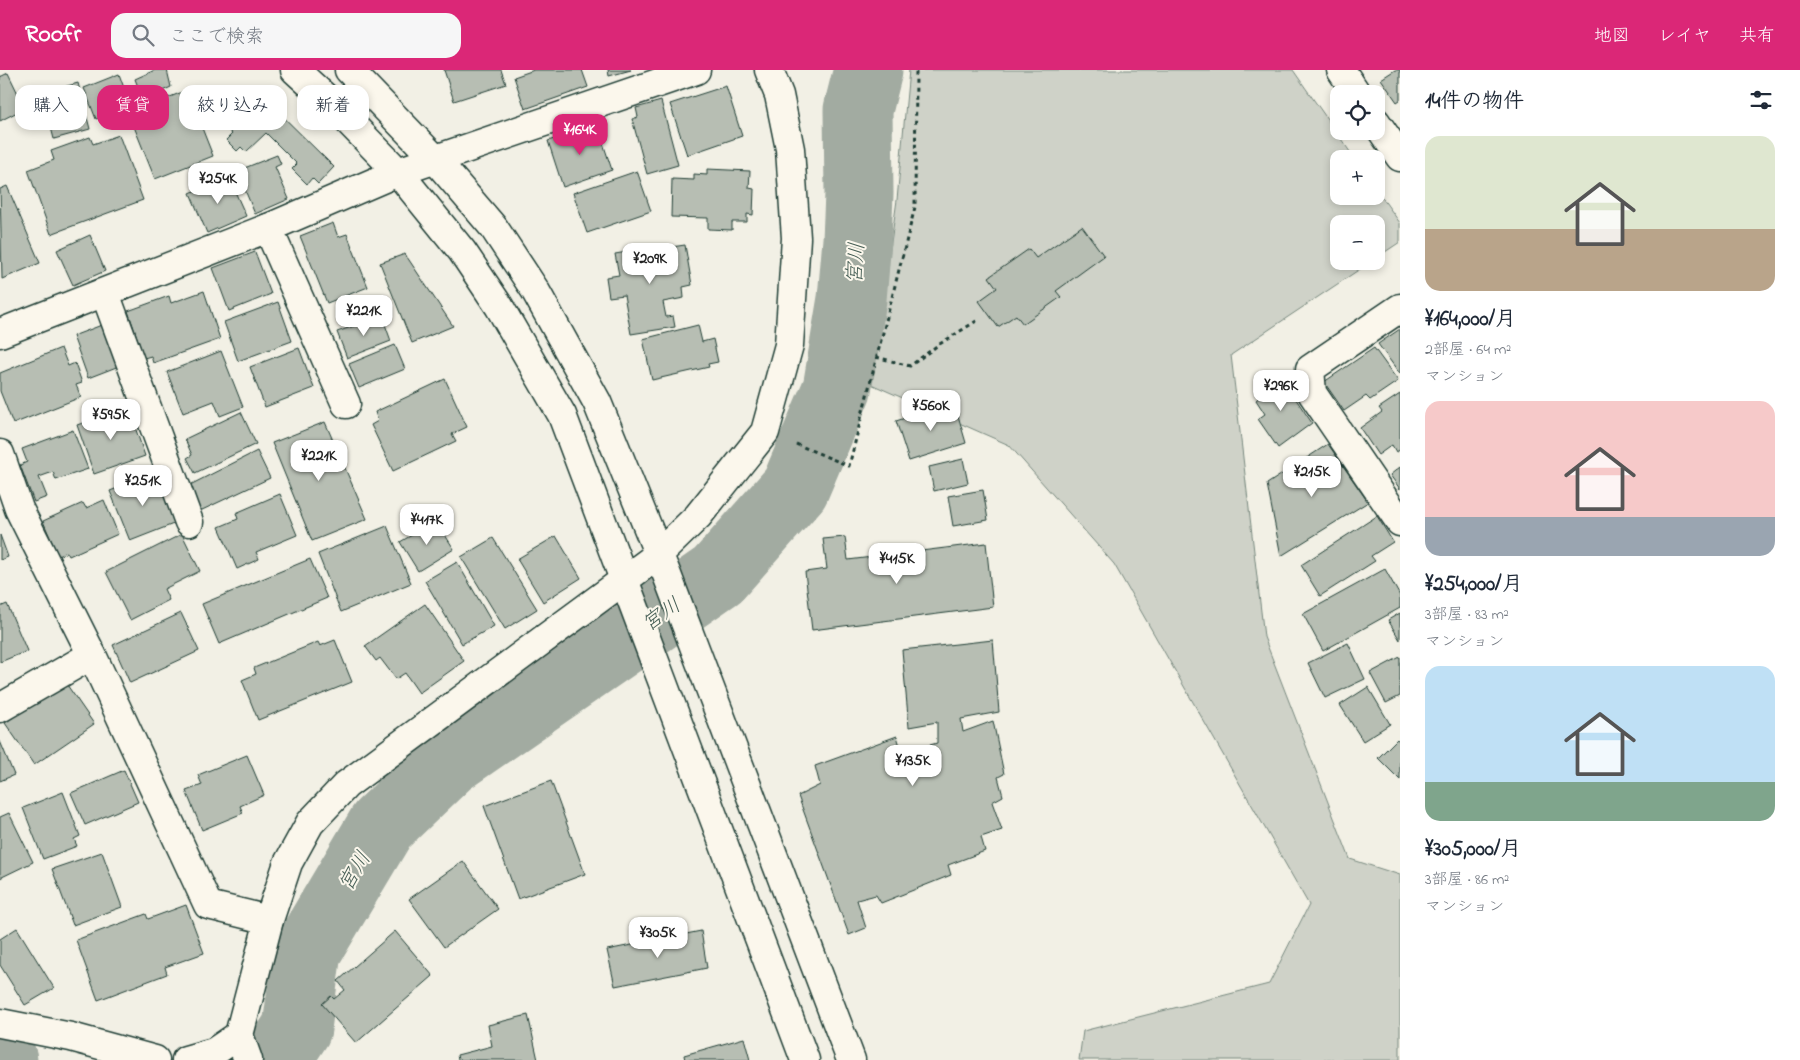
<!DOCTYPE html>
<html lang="ja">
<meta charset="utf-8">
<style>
:root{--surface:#fff;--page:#f6f6f7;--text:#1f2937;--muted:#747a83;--accent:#db2777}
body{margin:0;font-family:"Indie Flower","Klee One",sans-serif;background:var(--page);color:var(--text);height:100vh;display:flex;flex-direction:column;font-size:19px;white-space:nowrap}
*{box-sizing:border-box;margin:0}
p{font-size:16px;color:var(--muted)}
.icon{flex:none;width:28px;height:28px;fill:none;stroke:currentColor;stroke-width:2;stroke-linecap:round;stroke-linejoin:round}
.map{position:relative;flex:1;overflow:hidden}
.panel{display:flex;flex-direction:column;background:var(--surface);width:400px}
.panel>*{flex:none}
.hud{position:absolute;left:15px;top:15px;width:475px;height:45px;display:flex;gap:10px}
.controls{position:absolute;left:1330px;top:15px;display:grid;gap:10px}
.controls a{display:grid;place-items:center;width:55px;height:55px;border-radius:10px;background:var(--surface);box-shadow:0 2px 8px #0003;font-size:25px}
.price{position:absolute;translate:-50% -42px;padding:0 11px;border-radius:10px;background:#fff;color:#222;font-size:16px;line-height:32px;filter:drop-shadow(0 1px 2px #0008)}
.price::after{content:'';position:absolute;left:50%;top:30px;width:15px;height:11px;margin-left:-8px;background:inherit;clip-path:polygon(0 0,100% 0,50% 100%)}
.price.on{background:var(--accent);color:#fff}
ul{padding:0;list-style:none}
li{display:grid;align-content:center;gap:10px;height:265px;padding:0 25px}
li span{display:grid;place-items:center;height:155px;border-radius:15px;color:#555}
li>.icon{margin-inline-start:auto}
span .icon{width:90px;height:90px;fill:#fffc;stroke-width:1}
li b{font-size:21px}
h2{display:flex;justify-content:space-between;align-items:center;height:60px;padding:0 25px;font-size:21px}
.tag{padding:0 18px;border-radius:15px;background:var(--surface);box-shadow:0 2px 8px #0003;font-size:18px;line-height:45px}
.tag.on{background:var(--accent);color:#fff}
header{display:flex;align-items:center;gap:30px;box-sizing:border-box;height:70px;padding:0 25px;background:var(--accent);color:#fff}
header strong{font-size:24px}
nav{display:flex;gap:28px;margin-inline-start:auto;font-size:18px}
.search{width:350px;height:45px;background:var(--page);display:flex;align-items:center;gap:12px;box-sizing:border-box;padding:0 18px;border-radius:15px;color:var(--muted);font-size:19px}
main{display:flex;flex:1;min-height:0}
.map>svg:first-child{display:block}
.green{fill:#cfd2c8;stroke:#77887e}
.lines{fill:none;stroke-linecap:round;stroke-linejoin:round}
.river{stroke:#a2aba1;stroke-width:69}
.building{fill:#b7beb3;stroke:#1f3d34}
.minor-casing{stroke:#1f3d34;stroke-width:31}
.path{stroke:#1f3d34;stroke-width:3;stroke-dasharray:4 4;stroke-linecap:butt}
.minor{stroke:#fbf7ec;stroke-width:28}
.labels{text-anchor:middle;stroke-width:4;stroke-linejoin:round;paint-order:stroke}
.water-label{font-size:21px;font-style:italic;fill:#465e55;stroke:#fbf7ec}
</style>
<header>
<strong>Roofr</strong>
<div class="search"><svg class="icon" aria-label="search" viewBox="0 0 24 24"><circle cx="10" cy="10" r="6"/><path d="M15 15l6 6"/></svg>ここで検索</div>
<nav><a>地図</a><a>レイヤ</a><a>共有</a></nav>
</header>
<main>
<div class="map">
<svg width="1400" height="990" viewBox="0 0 1400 990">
<rect width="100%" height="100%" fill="#f2f0e5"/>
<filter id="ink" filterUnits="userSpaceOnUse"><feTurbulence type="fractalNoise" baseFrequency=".02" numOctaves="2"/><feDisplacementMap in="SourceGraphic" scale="10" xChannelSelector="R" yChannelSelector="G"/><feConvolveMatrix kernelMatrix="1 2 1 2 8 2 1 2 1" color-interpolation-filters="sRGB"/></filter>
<g filter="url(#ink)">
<path class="green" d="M909,0h384l62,89h-16v37h37v-7l24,34v19l-24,16v-34h-37v37h33l-141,94 33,282 86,222 50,16v185h-321l4,-29 186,-47 40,-79 -195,-341 -105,-119 -138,-61 26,-184z"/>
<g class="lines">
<g class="river">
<path d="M0,990h3"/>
<path d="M276,990l21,-32 10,-77 75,-126 66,-63 270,-187 77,-87 42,-99 15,-90 5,-59 2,-46 -1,-84 10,-40"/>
</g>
</g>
<g class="building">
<path d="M155,0h12l4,17 -28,13 -8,-21z"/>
<path d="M444,0h57l5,14 -52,17z"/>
<path d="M534,0h48l6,17 -63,22 -11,-32z"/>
<path d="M608,0h23l-22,6z"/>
<path d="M1395,0h5v30l-3,2 -16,-23z"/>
<path d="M8,3l17,35 -25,13v-44z"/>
<path d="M119,4l5,14 -8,4 6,17 -26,10 -12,-31z"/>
<path d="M78,13l12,46 -36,10 -12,-46z"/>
<path d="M726,16l16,50 -55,19 -17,-51z"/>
<path d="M254,18l80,79 -16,17 -6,-6 -5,6 -15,-15 5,-5 -31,-31 -20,19 -5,-5 -4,4 -11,-11 6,-6 -12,-11z"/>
<path d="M187,20l26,66 -58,23 -26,-65z"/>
<path d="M661,31l17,64 -31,9 -15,-55 6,-2 -2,-9z"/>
<path d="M597,55l15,45 -49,17 -15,-46z"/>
<path d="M119,65l24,65 -92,34 -23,-64 26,-10 -3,-9 39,-14 3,7z"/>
<path d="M277,85l4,9 -6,3 14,32 -34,15 -18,-43z"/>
<path d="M707,99l43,2 -1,17 5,1 -1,26 -6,-1v8h-15v8l-24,-1v-11l-37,-1 1,-38 22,1v-6l13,1z"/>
<path d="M637,101l14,40 -64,22 -14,-40z"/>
<path d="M228,106l18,40 -39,17 -17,-40z"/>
<path d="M7,116l33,77 -38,16 -2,-90z"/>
<path d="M333,153l5,14 9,-3 21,53 -41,16 -27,-67z"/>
<path d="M1082,156l22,30 -48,35 5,6 -38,27 -7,-9 -18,12 -19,-26 18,-13 -8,-11 40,-28 7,9z"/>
<path d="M90,165l15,36 -32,14 -16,-35z"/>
<path d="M685,175l7,40 -9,2 1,11 -21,4 3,15 7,-1 2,11 -44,7 -7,-39 -15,2 -3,-20 13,-2 -4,-21 49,-8 1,2z"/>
<path d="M255,182l16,42 -42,17 -16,-43z"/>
<path d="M405,184l48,72 -41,17 -32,-80z"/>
<path d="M204,221l16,48 -67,24 -2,-7 -7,2 -16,-47 41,-15 2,7z"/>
<path d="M278,232l14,39 -54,20 -14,-39z"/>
<path d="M382,246l9,25 -44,17 -10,-26z"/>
<path d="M107,253l12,43 -31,12 -15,-42z"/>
<path d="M698,255l4,17 11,-3 5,23 -10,2 1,3 -57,13 -9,-41z"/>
<path d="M1400,259v45l-22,-30z"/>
<path d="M395,275l10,24 -46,19 -10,-24z"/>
<path d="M61,278l7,18 7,-3 7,20 -6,2 5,12 -68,27 -13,-33v-18z"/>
<path d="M299,278l15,40 -49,19 -15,-40z"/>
<path d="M1374,278l24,33 -28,19 -4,-4 -22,15 -20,-29z"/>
<path d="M221,281l22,56 -23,9 -6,-15 -31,12 -16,-41z"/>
<path d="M1279,304l33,49 -34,25 -20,-29 7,-5 -9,-14 8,-6 -5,-7z"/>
<path d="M445,309l22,48 -15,7 4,7 -63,30 -22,-46 7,-4 -3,-9z"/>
<path d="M1400,324v56l-4,2 -4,-7 -14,10 -18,-27 22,-16 -3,-4z"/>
<path d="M954,332l12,41 -57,18 -13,-40z"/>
<path d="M128,337l17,49 -51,18 -17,-49z"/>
<path d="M241,342l15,32 -61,29 -8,-15 5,-3 -7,-16z"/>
<path d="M325,352l42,97 -55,22 -40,-98z"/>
<path d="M73,360l15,39 -32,11 -3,-8 -14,5 8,20 -13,5 -14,-37 7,-3 -5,-13z"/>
<path d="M1328,374l40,58 -87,54 -14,-72z"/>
<path d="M257,381l13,27 -70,33 -12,-25z"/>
<path d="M963,389l5,24 -34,8 -5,-24z"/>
<path d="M1400,397v22l-10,-14z"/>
<path d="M156,403l20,50 -46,18 -20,-50z"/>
<path d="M983,420l5,30 -35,6 -5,-30z"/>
<path d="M280,424l17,41 -41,17 3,7 -22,10 -18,-42 19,-8 -2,-6z"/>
<path d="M104,430l14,34 -49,22 -2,-4 -9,4 -15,-35 40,-18 3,5z"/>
<path d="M1377,446l16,26 -22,14 4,5 -55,35 -19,-31z"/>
<path d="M436,451l18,28 -36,22 -18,-29z"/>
<path d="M387,456l24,57 -70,29 -23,-58z"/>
<path d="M182,464l18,37 -36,18 5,11 -39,20 -24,-48z"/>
<path d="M0,465l8,22 -8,3z"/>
<path d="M556,466l25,42 -38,24 -26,-43z"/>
<path d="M845,467l3,23 138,-17 7,64 -181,23 -7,-58 22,-3 -4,-30z"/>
<path d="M493,468l44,71 -32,20 -44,-72z"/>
<path d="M310,489l17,39 -108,46 -17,-40z"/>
<path d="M457,492l37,64 -32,18 -37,-63z"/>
<path d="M1385,499l15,27v12l-77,43 -20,-37z"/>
<path d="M7,534l20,47 -27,11v-55z"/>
<path d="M425,534l39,57 -45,32 -14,-20 -9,6 -16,-21 -4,3 -11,-15z"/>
<path d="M181,543l18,38 -69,32 -17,-38z"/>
<path d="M1400,543v27l-12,-20z"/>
<path d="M335,570l17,42 -94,38 -16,-40 14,-6 -2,-6 64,-26 2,4z"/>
<path d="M993,570l6,72 -38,7 2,13 30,-11 11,53 -6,3 5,19 -11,6 10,28 -21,7 4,14 -37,14 3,10 -70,28 -5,-8 -19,5 9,28 -17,7 -51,-139 22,-11 -5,-19 82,-30 5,17 35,-10v-21l-28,5 -7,-77z"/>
<path d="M1348,573l17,36 -40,19 -17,-35z"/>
<path d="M1400,587v39l-14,7 -16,-30z"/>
<path d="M65,612l29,42 -60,41 -29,-42z"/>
<path d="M1368,617l22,37 -27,17 -23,-36z"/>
<path d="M1397,669l3,3v38l-22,-22z"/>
<path d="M0,671l14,34 -14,6z"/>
<path d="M247,685l17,40 -24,11 3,7 -41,17 -16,-39 16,-6 -4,-10z"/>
<path d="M124,700l14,32 -53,23 -14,-32z"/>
<path d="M551,711l34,93 -67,25 -34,-93z"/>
<path d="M63,722l17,44 -6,3 3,7 -34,13 -20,-51z"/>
<path d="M9,743l24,49 -33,16v-61z"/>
<path d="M102,782l20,55 -49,18 -21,-56z"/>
<path d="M463,791l35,48 -54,38 -35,-48z"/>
<path d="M186,835l18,48 -39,14 2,7 -69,26 -22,-60 70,-26 2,5z"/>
<path d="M17,858l37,60 -29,17 -25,-40v-26z"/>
<path d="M395,861l38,45 -77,67 -34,-39 9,-8 3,3 11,-9 -7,-9z"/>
<path d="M701,861l6,37 -92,18 -8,-36z"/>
<path d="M528,945l10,45h-80l-1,-5 35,-9 -4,-21z"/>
<path d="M744,968l6,22h-65l-1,-5z"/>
</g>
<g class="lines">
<defs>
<g id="minor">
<path d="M295,0l34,31 69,71 64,79 37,55 63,109 243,645"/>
<path d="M349,0l86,89 59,69 41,62 62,112 70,173 184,485"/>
<path d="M1341,0l16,24"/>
<path d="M1376,52l24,35"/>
<path d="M268,158l78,176"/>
<path d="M105,223l84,229"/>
<path d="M1400,238l-90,61 2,24 88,129"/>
<path d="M0,263l268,-105 130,-56 298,-102"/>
<path d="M0,384l19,55 73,146 116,250 61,15"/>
<path d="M0,638l92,-53"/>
<path d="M0,953l71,14 84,23"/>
<path d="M186,990l28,-8 25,-17"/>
<path d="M248,990l-9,-25 30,-115 19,-57 22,-40 36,-38 312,-230 40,-39 67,-84 24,-87 7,-107 -6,-89 -11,-54 -10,-25"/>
</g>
</defs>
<use href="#minor" class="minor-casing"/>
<g class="path">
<path d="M876,287l34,9 28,-21 40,-25"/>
<path d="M796,374l53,22 66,-259 1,-137"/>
</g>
<use href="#minor" class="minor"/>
</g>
</g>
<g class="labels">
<g class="water-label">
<text transform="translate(855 193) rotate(-86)" y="7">宮川</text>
<text transform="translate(661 544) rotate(-35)" y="7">宮川</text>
<text transform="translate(354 801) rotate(-59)" y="7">宮川</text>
</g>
</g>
</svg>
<div class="controls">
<a><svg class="icon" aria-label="locate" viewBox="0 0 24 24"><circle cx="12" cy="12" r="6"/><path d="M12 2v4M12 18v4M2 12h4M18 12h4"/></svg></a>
<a>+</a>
<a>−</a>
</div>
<b class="price on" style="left:580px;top:86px">¥164K</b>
<b class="price" style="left:218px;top:135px">¥254K</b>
<b class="price" style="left:650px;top:215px">¥209K</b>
<b class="price" style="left:364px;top:267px">¥221K</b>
<b class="price" style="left:1281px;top:342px">¥296K</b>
<b class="price" style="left:931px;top:362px">¥560K</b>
<b class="price" style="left:111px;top:371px">¥595K</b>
<b class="price" style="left:319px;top:412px">¥221K</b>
<b class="price" style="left:1312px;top:428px">¥215K</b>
<b class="price" style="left:143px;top:437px">¥251K</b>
<b class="price" style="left:427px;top:476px">¥417K</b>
<b class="price" style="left:897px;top:515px">¥415K</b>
<b class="price" style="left:913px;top:717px">¥135K</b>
<b class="price" style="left:658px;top:889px">¥305K</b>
<div class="hud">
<a class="tag">購入</a>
<a class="tag on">賃貸</a>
<a class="tag">絞り込み</a>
<a class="tag">新着</a>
</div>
</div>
<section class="panel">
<h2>14件の物件<svg class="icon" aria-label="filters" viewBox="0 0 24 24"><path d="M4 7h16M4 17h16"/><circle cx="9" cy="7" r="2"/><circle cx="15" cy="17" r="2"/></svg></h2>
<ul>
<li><span style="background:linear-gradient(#dfe7d0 60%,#b9a48a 0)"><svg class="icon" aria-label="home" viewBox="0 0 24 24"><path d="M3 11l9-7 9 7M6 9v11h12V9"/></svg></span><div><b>¥164,000/月</b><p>2部屋 · 64 m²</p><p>マンション</p></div></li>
<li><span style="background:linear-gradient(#f6c9c9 75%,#9aa5b1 0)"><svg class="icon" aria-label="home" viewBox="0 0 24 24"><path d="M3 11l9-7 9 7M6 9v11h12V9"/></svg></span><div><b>¥254,000/月</b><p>3部屋 · 83 m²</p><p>マンション</p></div></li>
<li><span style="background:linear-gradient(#bfe0f5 75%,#7fa58c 0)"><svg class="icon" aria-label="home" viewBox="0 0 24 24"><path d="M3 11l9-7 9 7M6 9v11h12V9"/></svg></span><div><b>¥305,000/月</b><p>3部屋 · 86 m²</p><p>マンション</p></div></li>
</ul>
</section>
</main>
